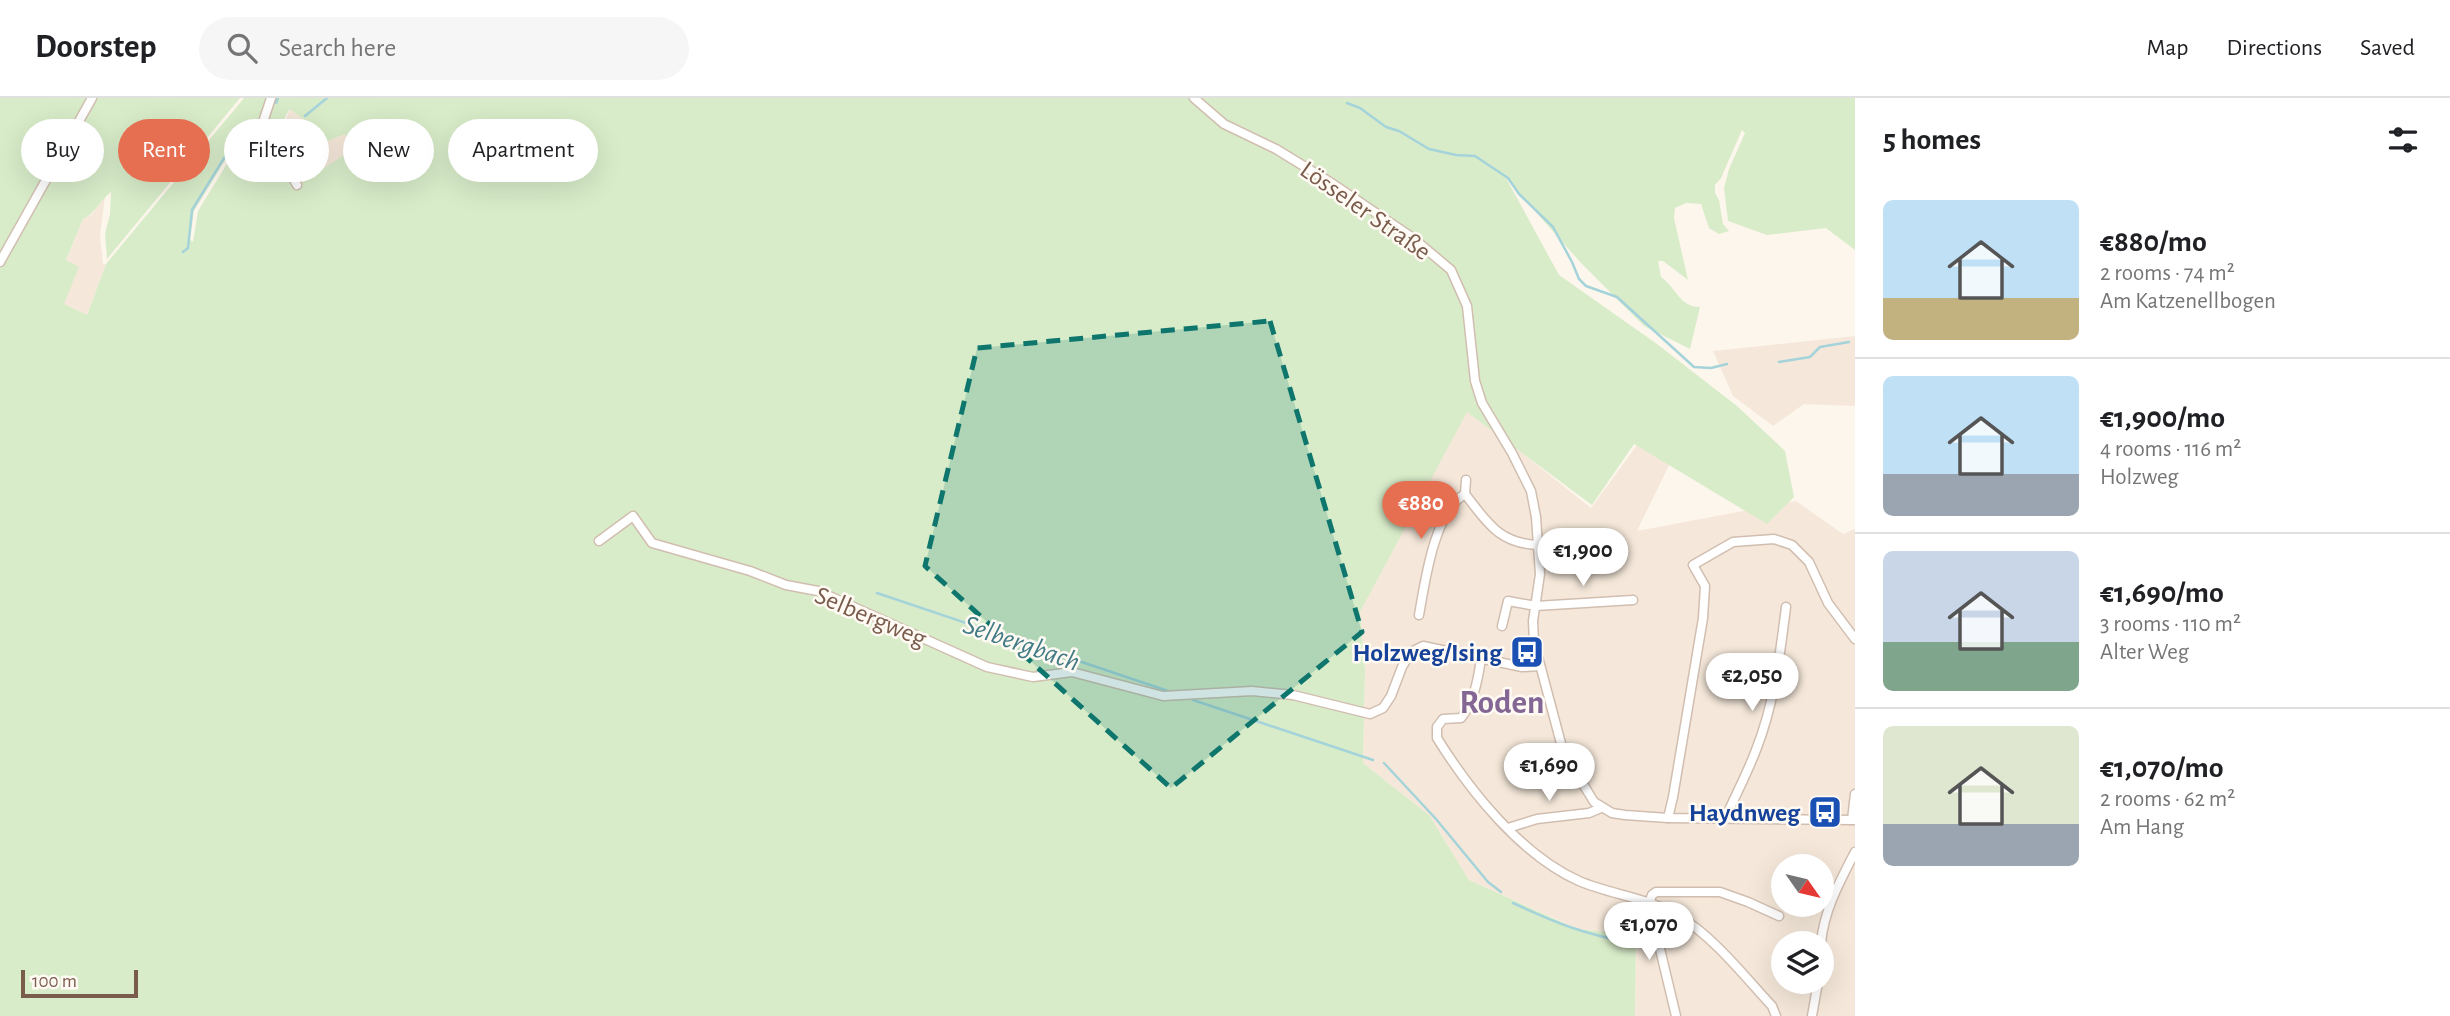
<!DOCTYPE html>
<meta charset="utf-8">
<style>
:root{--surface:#fff;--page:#f6f6f6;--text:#202124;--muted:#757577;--line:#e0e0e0;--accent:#e76f51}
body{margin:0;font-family:"Alegreya Sans",sans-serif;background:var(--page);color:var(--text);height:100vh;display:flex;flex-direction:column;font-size:26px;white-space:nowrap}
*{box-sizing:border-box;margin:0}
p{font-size:23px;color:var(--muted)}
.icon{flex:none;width:38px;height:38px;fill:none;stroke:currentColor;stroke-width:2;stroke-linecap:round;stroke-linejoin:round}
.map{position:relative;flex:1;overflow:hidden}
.panel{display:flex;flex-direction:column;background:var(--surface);width:595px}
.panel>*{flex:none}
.banner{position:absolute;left:21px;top:21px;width:665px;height:63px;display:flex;gap:14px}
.needle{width:46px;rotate:124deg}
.controls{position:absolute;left:1771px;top:756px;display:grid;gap:14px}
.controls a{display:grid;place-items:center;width:63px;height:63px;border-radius:50%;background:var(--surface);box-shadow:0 7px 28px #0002;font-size:35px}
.scale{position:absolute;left:21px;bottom:18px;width:117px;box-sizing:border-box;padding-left:7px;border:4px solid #7a5c4d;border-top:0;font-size:19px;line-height:24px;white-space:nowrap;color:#7a5c4d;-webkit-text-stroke:5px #fffaf3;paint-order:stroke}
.price{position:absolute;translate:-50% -60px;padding:0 16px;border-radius:24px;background:#fff;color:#222;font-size:23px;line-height:46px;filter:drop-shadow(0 2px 4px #0008)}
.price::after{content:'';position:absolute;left:50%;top:42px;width:21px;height:16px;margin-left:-10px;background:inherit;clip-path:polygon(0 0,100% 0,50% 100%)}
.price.active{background:var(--accent);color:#fff}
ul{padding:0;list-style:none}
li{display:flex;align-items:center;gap:21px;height:175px;padding:0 28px}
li+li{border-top:2px solid var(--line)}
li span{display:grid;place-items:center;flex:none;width:196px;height:140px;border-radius:10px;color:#555}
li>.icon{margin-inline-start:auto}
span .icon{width:84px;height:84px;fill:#fffc;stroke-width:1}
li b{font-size:30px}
h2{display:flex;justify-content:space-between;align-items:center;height:84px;padding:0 28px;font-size:30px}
.chip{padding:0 24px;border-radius:32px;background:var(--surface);box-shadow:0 7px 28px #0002;font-size:24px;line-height:63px}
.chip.active{background:var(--accent);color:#fff}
header{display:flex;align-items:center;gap:42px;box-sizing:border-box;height:98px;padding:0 35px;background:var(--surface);border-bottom:2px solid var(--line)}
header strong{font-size:33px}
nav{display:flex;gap:38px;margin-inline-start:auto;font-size:24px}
.search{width:490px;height:63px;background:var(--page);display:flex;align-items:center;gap:18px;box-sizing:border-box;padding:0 24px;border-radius:38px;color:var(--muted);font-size:26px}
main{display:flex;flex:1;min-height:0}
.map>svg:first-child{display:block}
.residential{fill:#f5e8da;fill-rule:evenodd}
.green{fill:#d8ecc9;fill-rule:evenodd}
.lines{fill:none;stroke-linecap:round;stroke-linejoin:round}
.stream{stroke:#a5d3da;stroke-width:2.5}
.street-casing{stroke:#d1beb0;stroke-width:11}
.street{stroke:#fff;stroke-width:8}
.marked{fill:#0f766e;fill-opacity:0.2;stroke:#0f766e;stroke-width:5;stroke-dasharray:14 9;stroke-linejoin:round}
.labels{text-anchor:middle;stroke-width:5;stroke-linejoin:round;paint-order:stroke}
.street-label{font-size:26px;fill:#7a5c4d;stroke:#fffaf3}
.transit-label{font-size:26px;font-weight:bold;fill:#164399;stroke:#fffaf3;text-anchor:end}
.water-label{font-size:28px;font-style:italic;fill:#437c86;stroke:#fffaf3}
.district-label{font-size:33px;font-weight:bold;fill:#846695;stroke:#fffaf3}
</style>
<header>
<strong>Doorstep</strong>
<div class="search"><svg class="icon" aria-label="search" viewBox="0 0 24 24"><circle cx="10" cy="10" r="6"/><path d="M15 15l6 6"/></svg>Search here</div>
<nav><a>Map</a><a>Directions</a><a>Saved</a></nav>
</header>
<main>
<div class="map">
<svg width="1855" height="918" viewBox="0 0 1855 918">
<rect width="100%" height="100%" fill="#fdf6ec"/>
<g class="residential">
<path d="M290,11l19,15 16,17 20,-7 8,15 -53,36 -25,-40z"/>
<path d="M105,99l-5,39 3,28h3l-19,51 -24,-11 15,-36 -12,-7 17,-42 8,-4z"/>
<path d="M1855,238v70l-51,-2 -31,22 -40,-30 -20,-45z"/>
<path d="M1466,310l125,100 49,-67 32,18 -35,72 159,-30 47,33 12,-5v487h-220l1,-81 -58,-6 -109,-49 -40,-65 -66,-52 2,-93 -5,-58zM1783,768h39v39h-39zM1783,845h39v39h-39z"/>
</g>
<path class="green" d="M0,0h240l-133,161 -2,-25 5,-20 1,-22c-11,8 -16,22 -28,27l-17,41 13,7 -15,37 23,11 19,-51 138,-166h25c-2,7 -7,15 -7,22 1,25 22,48 34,67l57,-38 -8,-15 -20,8 -16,-18 -19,-15 -4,6 -11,30 -9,-26 7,-21h1582v152l-29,-22 -59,7 -39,-14 -4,-33 5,-19 16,-36 -3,-3 -21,48 -6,7v8l4,7 4,24 6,7 -10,3 -10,-6 -8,-24 -15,-1 -11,5 -1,10 14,62 -25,-19h-5l3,16c15,10 18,30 39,30l-10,42 -46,-23 -64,-64 -74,-84 53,97 98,69 80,62 48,45 9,46 -27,27 -133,-80 -42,61 -125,-93 -107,200 5,58 -2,93 66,52 40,65 108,49 59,6 -1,81h-1635v-750l5,-9 -5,-1zM233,49l3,2 -38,62 -5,31 -3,-2 4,-29z"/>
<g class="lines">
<g class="stream">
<path d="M276,5l2,-5"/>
<path d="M1347,5l13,5 26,19 13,4 30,18 27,6 19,1 33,22 11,16 34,33 19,35 7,17 7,7 31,11 77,70 17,1 16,-4"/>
<path d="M305,18l22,-18"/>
<path d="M183,154l5,-4 4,-38 34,-55 34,-33"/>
<path d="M1779,264l31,-5 10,-10 29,-5"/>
<path d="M877,495l291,98"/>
<path d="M1193,602l180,60"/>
<path d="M1384,665l52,56 52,63 13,10"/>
<path d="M1513,805c43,20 73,32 120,40"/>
</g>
<defs>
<g id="street">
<path d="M271,0l-7,21 4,16 29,50"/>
<path d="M1194,0l30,26 52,25 57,35 80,54 38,32 16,36 8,75 7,22 30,50 19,38 5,26 4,57 -7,47 1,21 29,109 31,51 18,11 13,2 43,3 187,2"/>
<path d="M0,164l92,-164"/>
<path d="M1466,382l-1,14c22,28 34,50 74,51"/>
<path d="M599,443l34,-25 19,27 98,28 36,14 32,6 169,76 46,10 39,-5 91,24 89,-5 41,4 77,19 13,-6 8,-12 11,-29 9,-15 12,-6 99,21 18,-1"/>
<path d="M1419,517c6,-33 15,-103 46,-121"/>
<path d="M1502,528l6,-25 28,5 97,-6"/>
<path d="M1481,561c-3,20 -7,43 -20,59l-18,1 -6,8v11c33,53 84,117 142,143 33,14 71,17 101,36 34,20 65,60 92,89l4,10"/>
<path d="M1668,720l5,-21 30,-179 2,-32 -12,-21 40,-23 41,-3 18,6 17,17 19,41 27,36"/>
<path d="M1725,721c10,-23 22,-45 31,-69 18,-45 24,-95 30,-143"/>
<path d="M1852,722l3,-26"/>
<path d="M1508,730l29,-9 52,-6 12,-5"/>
<path d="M1821,845c3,-33 19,-62 34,-91"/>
<path d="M1676,918l-27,-113 3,-8 4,-3h64l28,10 31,14"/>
<path d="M1812,918l6,-34"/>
</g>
</defs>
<use href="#street" class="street-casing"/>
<use href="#street" class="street"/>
</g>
<path class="marked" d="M1270,223l92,311 -191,156 -246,-222 52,-218z"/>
<defs>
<symbol id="bus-square" viewBox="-11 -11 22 22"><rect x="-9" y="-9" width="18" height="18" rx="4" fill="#1a4fb4" stroke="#fffaf3"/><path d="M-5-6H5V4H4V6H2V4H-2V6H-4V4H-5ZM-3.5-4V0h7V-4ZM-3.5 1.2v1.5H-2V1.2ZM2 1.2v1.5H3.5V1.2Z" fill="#fff"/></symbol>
</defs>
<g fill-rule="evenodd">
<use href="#bus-square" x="1508" y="535" width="38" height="38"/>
<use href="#bus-square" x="1806" y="695" width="38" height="38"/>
</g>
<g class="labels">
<g class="street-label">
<text transform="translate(1366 112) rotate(35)" y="9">Lösseler Straße</text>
<text transform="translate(871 518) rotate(23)" y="9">Selbergweg</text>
</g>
<g class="transit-label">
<text x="1502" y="563">Holzweg/Ising</text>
<text x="1800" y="723">Haydnweg</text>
</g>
<g class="water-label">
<text transform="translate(1022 544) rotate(19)" y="10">Selbergbach</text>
</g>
<g class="district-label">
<text x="1502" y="615">Roden</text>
</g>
</g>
</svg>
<div class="controls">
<a><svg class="needle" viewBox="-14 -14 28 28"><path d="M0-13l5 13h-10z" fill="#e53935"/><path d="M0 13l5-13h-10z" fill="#757577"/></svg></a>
<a><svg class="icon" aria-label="layers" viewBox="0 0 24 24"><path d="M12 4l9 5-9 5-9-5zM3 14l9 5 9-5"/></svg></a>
</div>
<div class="scale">100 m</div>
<b class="price active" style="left:1421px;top:443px">€880</b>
<b class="price" style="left:1583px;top:490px">€1,900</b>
<b class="price" style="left:1752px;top:615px">€2,050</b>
<b class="price" style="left:1549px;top:705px">€1,690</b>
<b class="price" style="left:1649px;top:864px">€1,070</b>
<div class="banner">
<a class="chip">Buy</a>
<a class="chip active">Rent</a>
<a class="chip">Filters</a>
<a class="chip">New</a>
<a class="chip">Apartment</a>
</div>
</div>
<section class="panel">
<h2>5 homes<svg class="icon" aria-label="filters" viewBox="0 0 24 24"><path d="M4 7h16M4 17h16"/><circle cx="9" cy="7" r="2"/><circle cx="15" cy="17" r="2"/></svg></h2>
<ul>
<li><span style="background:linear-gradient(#bfe0f5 70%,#c2b280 0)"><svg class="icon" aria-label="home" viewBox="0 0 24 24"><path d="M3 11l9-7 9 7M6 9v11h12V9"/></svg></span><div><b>€880/mo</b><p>2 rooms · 74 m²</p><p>Am Katzenellbogen</p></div></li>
<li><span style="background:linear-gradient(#bfe0f5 70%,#9aa5b1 0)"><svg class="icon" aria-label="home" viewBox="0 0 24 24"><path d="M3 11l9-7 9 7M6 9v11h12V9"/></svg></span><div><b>€1,900/mo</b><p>4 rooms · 116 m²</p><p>Holzweg</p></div></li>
<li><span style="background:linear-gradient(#c9d6e8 65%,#7fa58c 0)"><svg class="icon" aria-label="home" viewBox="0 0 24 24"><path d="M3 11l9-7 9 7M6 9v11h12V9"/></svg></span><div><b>€1,690/mo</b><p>3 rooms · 110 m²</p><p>Alter Weg</p></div></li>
<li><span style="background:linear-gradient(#dfe7d0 70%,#9aa5b1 0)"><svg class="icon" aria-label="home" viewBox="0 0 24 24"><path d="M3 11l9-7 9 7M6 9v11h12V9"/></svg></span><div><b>€1,070/mo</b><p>2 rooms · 62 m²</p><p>Am Hang</p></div></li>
</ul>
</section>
</main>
